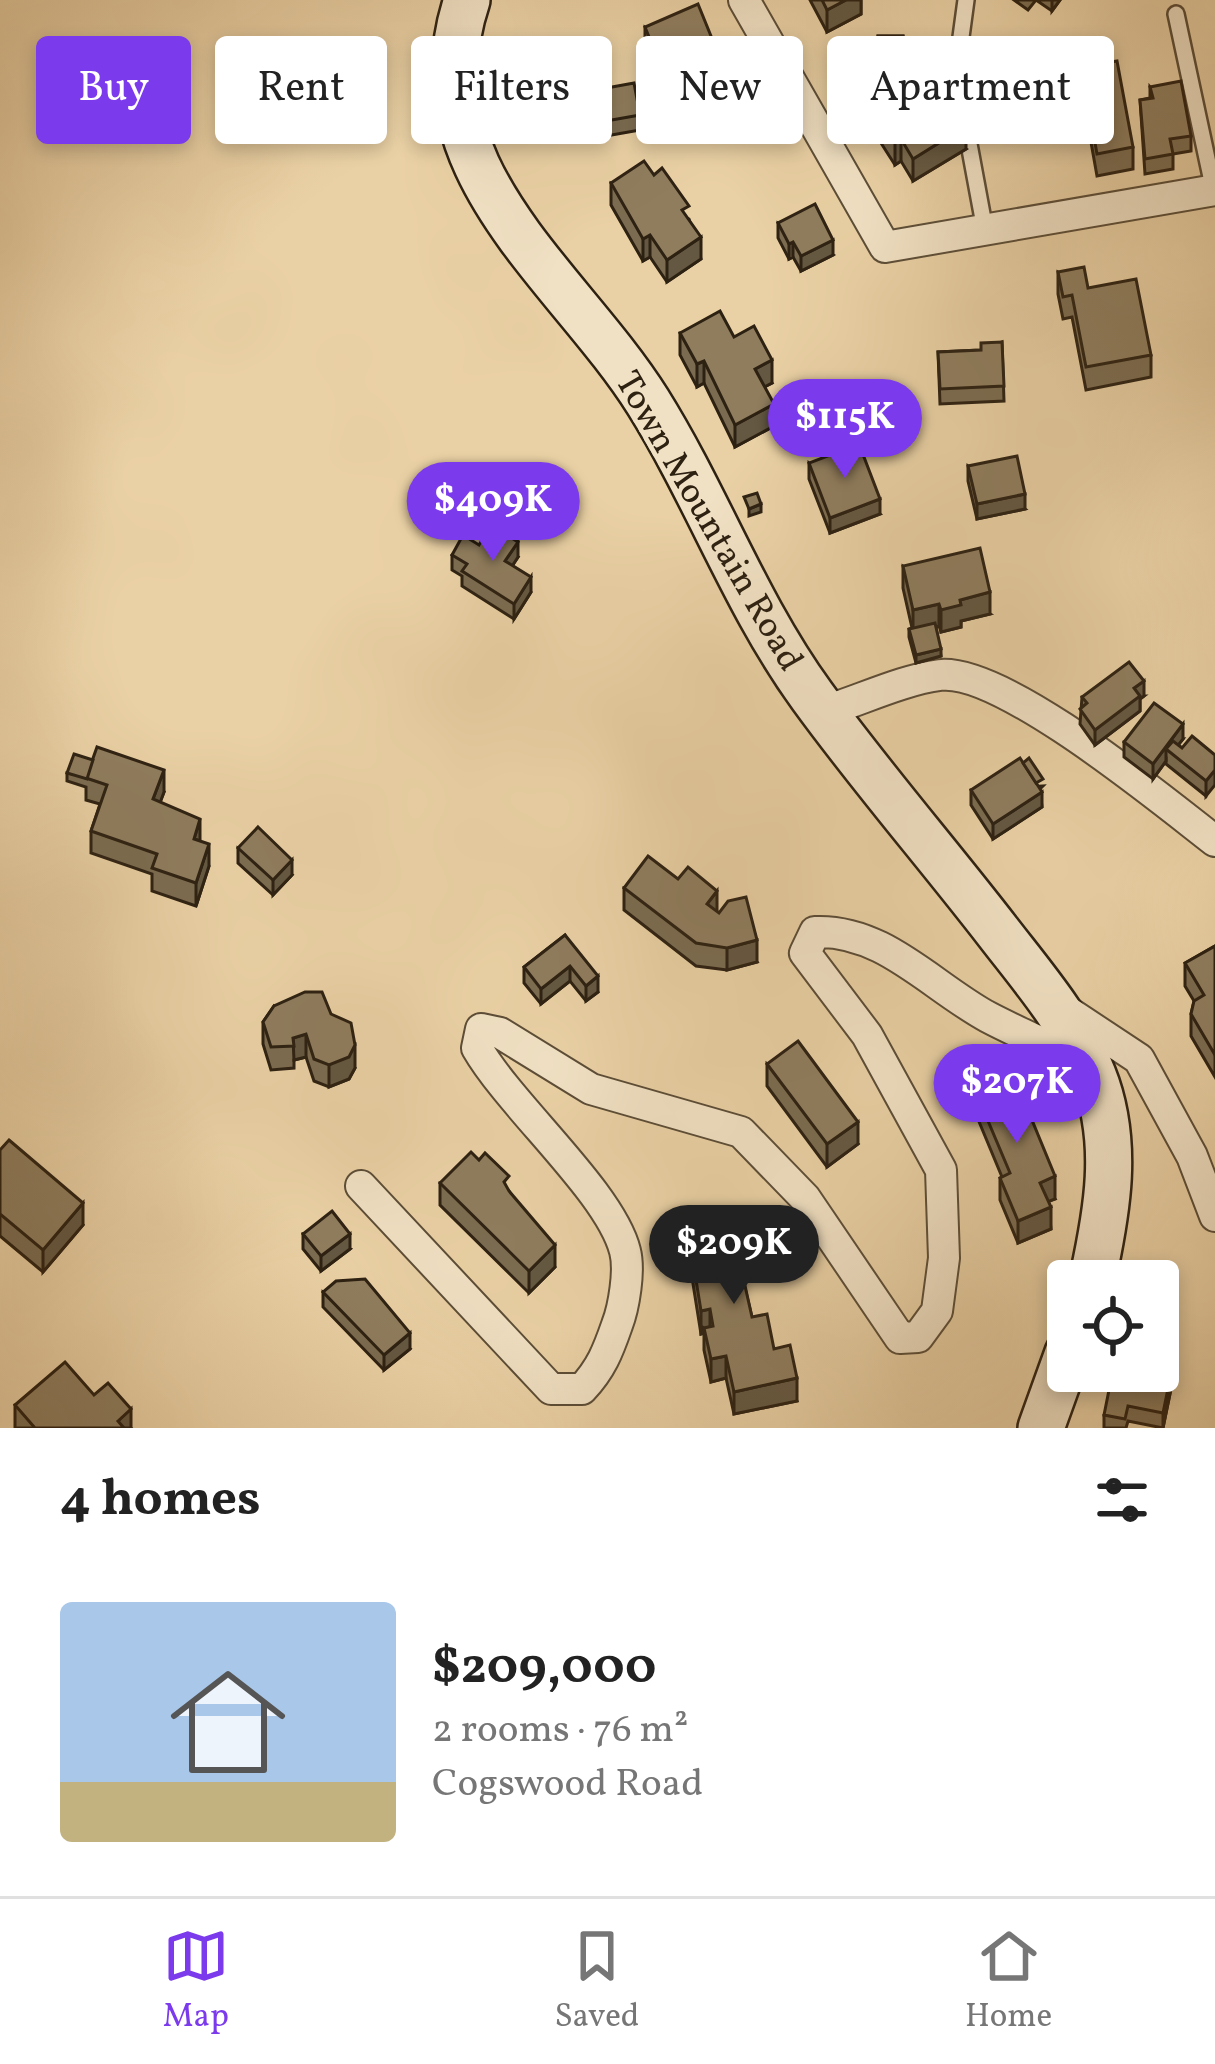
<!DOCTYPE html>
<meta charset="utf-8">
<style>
:root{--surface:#fff;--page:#f6f6f6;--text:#222;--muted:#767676;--line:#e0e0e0;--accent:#7c3aed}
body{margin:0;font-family:Vollkorn,serif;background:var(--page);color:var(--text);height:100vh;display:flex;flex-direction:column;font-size:45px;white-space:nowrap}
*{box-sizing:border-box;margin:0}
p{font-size:39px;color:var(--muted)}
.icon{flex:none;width:66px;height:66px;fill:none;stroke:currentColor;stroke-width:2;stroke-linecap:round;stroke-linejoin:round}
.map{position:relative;height:1428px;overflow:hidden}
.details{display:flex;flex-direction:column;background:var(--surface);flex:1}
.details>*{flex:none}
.guide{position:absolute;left:36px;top:36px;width:1143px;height:108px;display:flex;gap:24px}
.tools{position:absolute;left:1047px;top:1260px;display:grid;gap:24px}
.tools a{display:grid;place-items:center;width:132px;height:132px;border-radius:12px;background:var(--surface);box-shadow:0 6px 18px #0003;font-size:60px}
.price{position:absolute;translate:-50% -102px;padding:0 27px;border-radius:42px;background:var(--accent);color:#fff;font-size:39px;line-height:78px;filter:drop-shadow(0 3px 6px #0008)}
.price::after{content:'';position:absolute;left:50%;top:72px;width:36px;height:27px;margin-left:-18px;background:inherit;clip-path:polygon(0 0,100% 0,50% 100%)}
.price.selected{background:#222;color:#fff}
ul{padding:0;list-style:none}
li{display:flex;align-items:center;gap:36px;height:300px;padding:0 60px}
li span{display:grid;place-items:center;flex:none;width:336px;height:240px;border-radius:12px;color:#555}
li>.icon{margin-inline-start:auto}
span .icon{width:144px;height:144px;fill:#fffc;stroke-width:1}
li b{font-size:51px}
h2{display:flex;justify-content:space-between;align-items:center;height:144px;padding:0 60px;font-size:51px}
.chip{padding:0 42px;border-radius:12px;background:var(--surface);box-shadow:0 6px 18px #0003;font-size:42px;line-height:108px}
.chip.selected{background:var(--accent);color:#fff}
.tab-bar{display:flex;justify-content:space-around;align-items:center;height:168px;border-top:3px solid var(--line);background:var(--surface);font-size:33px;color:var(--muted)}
.tab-bar a{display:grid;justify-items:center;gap:6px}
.tab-bar .selected{color:var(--accent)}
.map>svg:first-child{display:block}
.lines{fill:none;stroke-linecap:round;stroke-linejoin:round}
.lane-casing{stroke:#5c4d37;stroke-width:20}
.street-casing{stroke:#5c4d37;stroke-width:34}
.secondary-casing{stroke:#2d2112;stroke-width:50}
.lane{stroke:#f1e1c4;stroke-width:15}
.street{stroke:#f1e1c4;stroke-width:30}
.secondary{stroke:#f1e1c4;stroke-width:45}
.wall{fill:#7b6c51;stroke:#2d2112;stroke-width:3}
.shaded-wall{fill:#645842;stroke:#2d2112;stroke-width:3}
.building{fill:#8f7d5e;stroke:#2d2112;stroke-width:3}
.labels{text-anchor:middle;stroke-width:9;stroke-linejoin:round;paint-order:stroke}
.street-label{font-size:36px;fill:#2d2112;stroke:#f1e1c4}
</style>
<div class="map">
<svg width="1215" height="1428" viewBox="0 0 1215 1428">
<rect width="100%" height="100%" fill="#ead1a5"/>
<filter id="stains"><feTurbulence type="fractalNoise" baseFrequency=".00167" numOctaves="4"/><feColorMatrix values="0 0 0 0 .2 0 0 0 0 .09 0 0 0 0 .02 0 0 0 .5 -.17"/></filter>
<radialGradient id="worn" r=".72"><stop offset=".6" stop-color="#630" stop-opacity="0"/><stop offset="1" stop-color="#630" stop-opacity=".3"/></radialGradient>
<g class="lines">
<defs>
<g id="lane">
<path d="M966,0l-10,74 29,156"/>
<path d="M1176,14l38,177"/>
</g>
<g id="street">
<path d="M744,0l141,247 330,-57"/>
<path d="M825,711c36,-11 77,-31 115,-36 63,-7 223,126 275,166"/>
<path d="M1062,1008l77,51 53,97 23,60"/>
<path d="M361,1186l190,203h31c19,-20 26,-38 35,-64 7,-18 13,-55 8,-74 -15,-59 -114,-144 -148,-203l4,-19 19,4 91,56 150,43 64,66 95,140 18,-1 19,-26 7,-53 -3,-88 -74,-135 -62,-82 10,-21c68,-3 116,54 173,85 34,18 67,30 99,52"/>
</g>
<g id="secondary">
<path d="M467,0c-57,169 101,275 181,402 60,96 97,202 164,294 58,80 125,157 186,236 34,44 74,90 95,143 27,67 14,138 -1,206"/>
<path d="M1041,1428l27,-75"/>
</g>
</defs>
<use href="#lane" class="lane-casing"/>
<use href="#street" class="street-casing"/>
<use href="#secondary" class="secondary-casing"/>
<use href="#lane" class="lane"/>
<use href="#street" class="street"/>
<use href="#secondary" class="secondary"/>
</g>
<g class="wall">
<path d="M810,0h51v14l-34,18z"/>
<path d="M1014,0h22l-8,10z"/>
<path d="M1036,0h24l-8,11z"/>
<path d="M645,27l70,34 -53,23 -17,-42z"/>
<rect x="878" y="36" width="25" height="31"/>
<path d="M1045,51l42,15 46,81v22l-36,7 -13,-73 -26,5 -13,-35z"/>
<path d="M1150,87l41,49v15l-18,3v15l-28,5 -5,-74 10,-2z"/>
<path d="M601,89l39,26v15l-34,6 -5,-32z"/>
<path d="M867,98l99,51 -53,32 -12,-20 -6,4 -28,-44z"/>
<path d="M611,183l78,36 12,40 -34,23 -17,-25 -7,4 -32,-56z"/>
<path d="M778,223l55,32 -32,16 -8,-14 -4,2 -11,-21z"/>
<path d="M1058,272l30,16 63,67v22l-65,13 -14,-73 -9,2 -5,-25z"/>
<path d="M680,333l54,4 38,46 -8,4 10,39 -39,21 -31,-64 -7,4 -17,-32z"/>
<path d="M1002,342l2,59 -64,3 -2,-52 43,-2z"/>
<path d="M809,463l71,51 -50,19 -21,-54z"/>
<path d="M968,466l57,43 -48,10 -9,-38z"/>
<path d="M479,545l39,12 -6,9 19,26 -17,27 -52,-33v-10l-10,-6v-15z"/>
<path d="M903,566l87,48 -29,7v6l-20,5 -2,-6 -3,1 5,29 -25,7 -7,-26v-8l3,-1 -9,-40z"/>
<path d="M1144,696l-4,3v12l-45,34 -15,-21 2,-27z"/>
<path d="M1183,739l-5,6 4,3 33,7 -9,41 -40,-32v-3l-13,18 -29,-22v-15z"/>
<path d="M67,773l97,19 -4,10 40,39 9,25 -13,40 -44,-15v-17l-61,-21v-22l9,-27 -14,-4v-13l-19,-6z"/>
<path d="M1043,786l-3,3 2,18 -49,32 -22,-34v-15z"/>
<path d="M238,848l54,27 -19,20 -35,-32z"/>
<path d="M624,888l93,24 40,50 -30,8 -31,-4 -72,-56z"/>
<path d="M565,935l33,57 -12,9 -16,-20 -29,23 -17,-21v-16z"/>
<path d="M1215,946v131l-24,-41v-22l3,-13 -9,-15v-23z"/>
<path d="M274,1006l81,62 -6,11 -20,8 -15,-6 -8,-24 -12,3v8l-23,2 -8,-26v-22z"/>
<path d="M767,1064l91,80 -31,23 -60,-81z"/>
<path d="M975,1090l80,109 -7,2 3,28 -33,14 -18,-43v-22l2,-1 -27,-65z"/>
<path d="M0,1150l83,75 -40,47 -43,-36z"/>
<path d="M440,1183l69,8 46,76 -26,26 -89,-88z"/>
<path d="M687,1224l60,46 -6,1 11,46 22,32 23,52 -63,13 -8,-36 -15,4 -7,-32v-17l-3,1 -14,-88z"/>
<path d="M303,1234l47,15 -29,22 -18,-22z"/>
<path d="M323,1292l87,57 -26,21 -61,-63z"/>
<path d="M1172,1384l-9,44 -35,-7 -2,7h-22v-13z"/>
<path d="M94,1395l37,33h-116v-23z"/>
</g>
<g class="shaded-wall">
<path d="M846,0h15v14l-34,18v-22z"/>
<path d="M1052,0h8l-8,11z"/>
<path d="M715,46v15l-53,23v-15z"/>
<path d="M966,126v23l-53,32v-22z"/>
<path d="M901,139v22l-6,4v-23z"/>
<path d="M650,235v22l-7,4v-22z"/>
<path d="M701,237v22l-34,23v-22z"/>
<path d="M833,240v15l-32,16v-15z"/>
<path d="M793,242v15l-4,2v-15z"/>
<path d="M772,360v23l-17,9v-23z"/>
<path d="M704,361v22l-7,4v-23z"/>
<path d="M774,404v22l-39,21v-22z"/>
<path d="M1025,494v15l-48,10v-15z"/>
<path d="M880,499v15l-50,19v-15z"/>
<path d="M761,504v8l-12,4v-7z"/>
<path d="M518,542v15l-13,20v-16z"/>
<path d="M531,577v15l-17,27v-15z"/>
<path d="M990,592v22l-29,7v6l-20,5v-22l19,-10z"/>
<path d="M939,604v22l-26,6v-22z"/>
<path d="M941,649v7l-25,7v-8z"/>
<path d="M1144,681v15l-4,3v12l-45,34v-15l39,-42z"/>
<path d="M1183,724v15l-11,14 -6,-4v12l-13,18v-15z"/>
<path d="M164,770v22l-11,30v-23z"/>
<path d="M1215,770v15l-9,11v-15z"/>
<path d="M1042,792v15l-49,32v-15z"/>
<path d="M200,819v22l-6,-2z"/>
<path d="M209,844v22l-13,40v-23z"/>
<path d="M292,860v15l-19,20v-15z"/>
<path d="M717,891v22l-10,-9z"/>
<path d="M757,940v22l-30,8v-22z"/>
<path d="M570,966v15l-29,23v-15z"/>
<path d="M598,976v16l-12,9v-15z"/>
<path d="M306,1034v23l-12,3 -1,-22z"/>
<path d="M355,1045v23l-6,11 -20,8v-22z"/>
<path d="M858,1122v22l-31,23v-23z"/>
<path d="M1055,1176v23l-15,6v-22z"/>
<path d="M83,1203v22l-40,47v-22z"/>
<path d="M1051,1207v22l-33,14v-22z"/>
<path d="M350,1234v15l-29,22v-15z"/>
<path d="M555,1245v22l-26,26v-22z"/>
<path d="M747,1248v22l-10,2v-22z"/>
<path d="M710,1309v23l-6,-4v5l-3,1v-23z"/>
<path d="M410,1333v16l-26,21v-15z"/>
<path d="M726,1356v22l-15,4v-23z"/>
<path d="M1172,1369v15l-9,44v-15z"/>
<path d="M797,1378v23l-63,13v-22z"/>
<path d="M131,1409v19h-13v-7z"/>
</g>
<g class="building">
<path d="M822,0h24l-19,10z"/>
<path d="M698,4l17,42 -53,23 -17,-42z"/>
<path d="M878,36h25v23l-25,1z"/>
<path d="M1082,44l5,22 30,-5 16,86 -36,7 -13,-73 -26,4 -13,-34z"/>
<path d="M921,65l10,17 5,-3 30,47 -53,33 -12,-20 -6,3 -28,-44z"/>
<path d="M1181,81l10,55 -21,3 3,15 -28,5 -5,-59 13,-2 -3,-11z"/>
<path d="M634,83l6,32 -34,6 -5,-32z"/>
<path d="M644,161l10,14 8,-7 27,38 -7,4 19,27 -34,23 -17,-25 -7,4 -32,-56z"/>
<path d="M815,204l18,36 -32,16 -8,-14 -4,2 -11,-21z"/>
<path d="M1084,267l4,21 48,-9 15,76 -65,12 -14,-72 -9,2 -5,-25z"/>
<path d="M720,311l14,26 20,-11 18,34 -17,9 19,35 -39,21 -31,-64 -7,3 -17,-31z"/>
<path d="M1002,342l2,44 -64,3 -2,-37 43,-2v-7z"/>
<path d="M859,444l21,55 -50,19 -21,-55z"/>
<path d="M1017,456l8,38 -48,10 -9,-38z"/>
<path d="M757,493l4,11 -12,5 -5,-12z"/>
<path d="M491,525l27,17 -13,19 26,16 -17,27 -52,-33 5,-7 -15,-9 11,-20 16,10z"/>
<path d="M980,548l10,44 -30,8 1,5 -20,5 -2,-6 -26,6 -10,-44z"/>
<path d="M935,623l6,26 -25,6 -7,-26z"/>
<path d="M1129,662l15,19 -10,7 6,8 -45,34 -15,-21 7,-6 -5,-6z"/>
<path d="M1154,703l29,21 -30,40 -29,-22z"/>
<path d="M1192,736l23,19v15l-9,11 -40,-32 7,-8 9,7z"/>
<path d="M97,747l67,23 -11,29 47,20 -6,20 15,5 -13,39 -44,-15 5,-14 -66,-23 16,-46 -21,-7z"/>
<path d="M74,754l19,6 -6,19 -20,-6z"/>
<path d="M1020,758l22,34 -49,32 -22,-34z"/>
<path d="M1029,758l14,21 -7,4 -13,-20z"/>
<path d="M258,827l34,33 -19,20 -35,-32z"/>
<path d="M648,856l30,23 10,-12 29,24 -10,13 12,9 9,-12 18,-4 11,43 -30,8 -31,-5 -72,-55z"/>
<path d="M565,935l33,41 -12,10 -16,-20 -29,23 -17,-22z"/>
<path d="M1215,946v109l-24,-41 3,-13 10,-6 -19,-32z"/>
<path d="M305,992h17l9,22 20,9 4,22 -6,12 -20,8 -15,-6 -8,-25 -13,4 1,8 -23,1 -8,-25 11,-16z"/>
<path d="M798,1041l60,81 -31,22 -60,-80z"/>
<path d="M1013,1074l42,102 -15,7 11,24 -33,14 -18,-43 10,-5 -35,-83z"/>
<path d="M9,1140l74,63 -40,47 -43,-36v-64z"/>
<path d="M471,1152l8,8 6,-7 24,23 -5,6 5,9 46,54 -26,26 -89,-88z"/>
<path d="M332,1211l18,23 -29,22 -18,-22z"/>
<path d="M739,1212l8,36 -10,2 15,67 15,-3 7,35 16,-4 7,33 -63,14 -8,-36 -15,3 -7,-31 9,-2 -3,-17 -9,2 -14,-87z"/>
<path d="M365,1279l45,54 -26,22 -61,-63 13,-11z"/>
<path d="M65,1362l29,33 14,-12 23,26 -13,12 6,7h-89l-20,-23z"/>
<path d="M1158,1366l14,3 -9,44 -35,-7 -3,13 -21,-4 8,-40 14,3 2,-7h30z"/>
</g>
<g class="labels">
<g class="street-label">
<text transform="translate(711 520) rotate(60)" y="13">Town Mountain Road</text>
</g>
</g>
<rect width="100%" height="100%" filter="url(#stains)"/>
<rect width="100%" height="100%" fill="url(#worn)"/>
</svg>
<div class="tools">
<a><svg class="icon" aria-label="locate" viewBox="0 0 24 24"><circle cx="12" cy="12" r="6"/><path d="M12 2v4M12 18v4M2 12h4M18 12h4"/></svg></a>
</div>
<b class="price" style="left:845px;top:481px">$115K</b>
<b class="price" style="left:493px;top:564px">$409K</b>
<b class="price" style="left:1017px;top:1146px">$207K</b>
<b class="price selected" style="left:734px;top:1307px">$209K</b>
<div class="guide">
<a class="chip selected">Buy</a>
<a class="chip">Rent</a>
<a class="chip">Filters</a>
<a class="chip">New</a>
<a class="chip">Apartment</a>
</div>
</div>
<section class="details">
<h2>4 homes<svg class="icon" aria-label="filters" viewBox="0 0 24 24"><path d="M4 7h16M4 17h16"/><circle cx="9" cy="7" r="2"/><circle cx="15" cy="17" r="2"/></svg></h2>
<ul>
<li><span style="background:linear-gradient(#a9c7e8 75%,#c2b280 0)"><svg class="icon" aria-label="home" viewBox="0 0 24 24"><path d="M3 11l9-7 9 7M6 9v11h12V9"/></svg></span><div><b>$209,000</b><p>2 rooms · 76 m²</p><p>Cogswood Road</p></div></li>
</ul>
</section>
<nav class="tab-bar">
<a class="selected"><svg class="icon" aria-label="map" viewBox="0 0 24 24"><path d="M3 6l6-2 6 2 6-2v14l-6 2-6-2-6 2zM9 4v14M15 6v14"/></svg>Map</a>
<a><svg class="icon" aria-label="saved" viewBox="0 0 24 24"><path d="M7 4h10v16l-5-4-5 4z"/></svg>Saved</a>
<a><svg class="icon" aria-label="home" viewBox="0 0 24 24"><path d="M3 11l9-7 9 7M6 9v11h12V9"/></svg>Home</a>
</nav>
